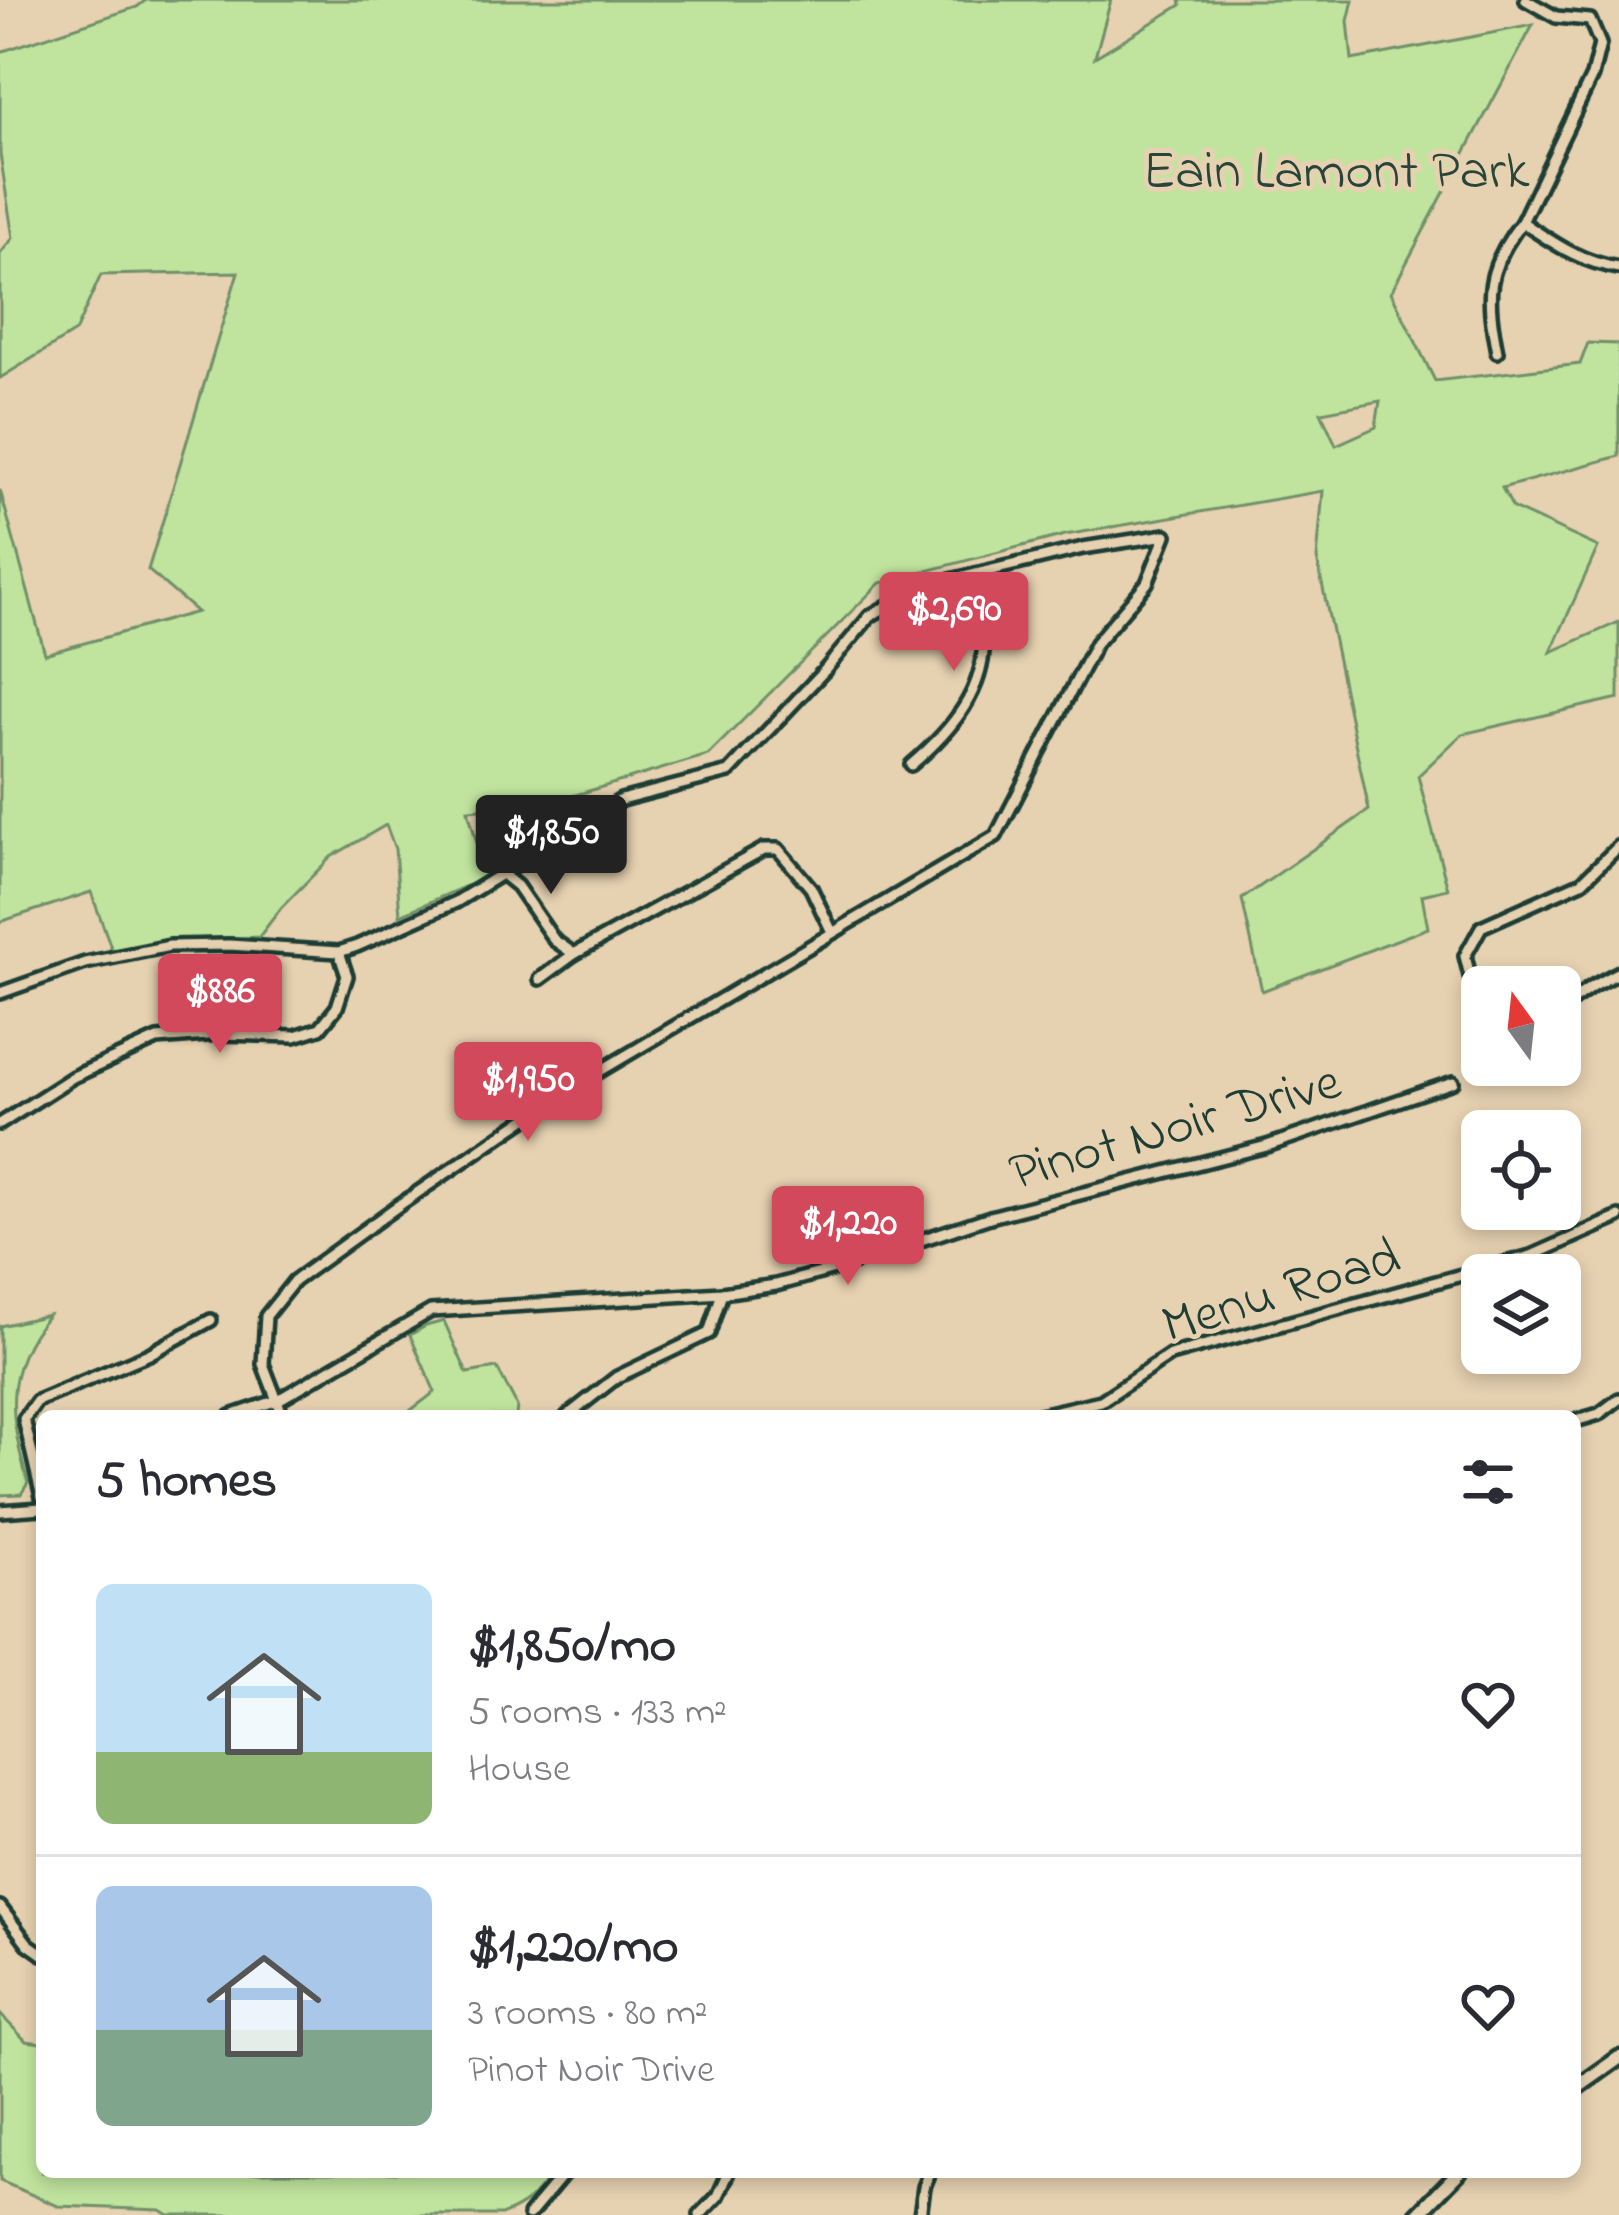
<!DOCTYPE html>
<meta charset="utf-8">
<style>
:root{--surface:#fff;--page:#f7f7f7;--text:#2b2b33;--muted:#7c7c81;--line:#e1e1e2;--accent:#d1495b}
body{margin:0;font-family:"Indie Flower",sans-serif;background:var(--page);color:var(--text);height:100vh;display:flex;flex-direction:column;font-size:45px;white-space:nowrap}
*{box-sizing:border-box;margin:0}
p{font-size:39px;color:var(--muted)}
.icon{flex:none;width:66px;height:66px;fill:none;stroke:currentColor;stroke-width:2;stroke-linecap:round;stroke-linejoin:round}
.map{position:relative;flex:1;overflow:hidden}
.panel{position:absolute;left:36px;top:1410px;width:1545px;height:768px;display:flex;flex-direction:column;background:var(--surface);border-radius:18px;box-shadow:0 6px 18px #0003}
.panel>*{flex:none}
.needle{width:78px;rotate:345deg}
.fabs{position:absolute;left:1461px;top:966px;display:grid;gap:24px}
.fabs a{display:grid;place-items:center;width:120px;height:120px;border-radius:18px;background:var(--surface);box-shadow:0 6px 18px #0003;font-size:60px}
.price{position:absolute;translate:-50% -102px;padding:0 27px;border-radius:12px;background:var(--accent);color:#fff;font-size:39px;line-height:78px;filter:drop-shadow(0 3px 6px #0008)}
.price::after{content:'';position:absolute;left:50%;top:72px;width:36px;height:27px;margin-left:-18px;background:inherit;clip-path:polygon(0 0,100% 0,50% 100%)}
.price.selected{background:#222;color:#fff}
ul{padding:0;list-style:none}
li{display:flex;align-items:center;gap:36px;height:300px;padding:0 60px}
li+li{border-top:3px solid var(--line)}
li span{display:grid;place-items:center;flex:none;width:336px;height:240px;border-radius:18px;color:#555}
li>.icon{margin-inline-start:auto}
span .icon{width:144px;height:144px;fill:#fffc;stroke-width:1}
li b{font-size:51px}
h2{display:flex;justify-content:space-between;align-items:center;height:144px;padding:0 60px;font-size:51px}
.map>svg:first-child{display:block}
.green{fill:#c0e49e;stroke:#709069;stroke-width:3;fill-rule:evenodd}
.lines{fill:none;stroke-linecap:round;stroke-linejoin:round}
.street-casing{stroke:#1f3d34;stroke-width:18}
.secondary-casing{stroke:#1f3d34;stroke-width:21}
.street{stroke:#e6d1b0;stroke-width:9}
.secondary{stroke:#e6d1b0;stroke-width:12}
.labels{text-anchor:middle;stroke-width:10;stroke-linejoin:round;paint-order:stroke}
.park-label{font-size:54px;fill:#274539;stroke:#e6d1b0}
.street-label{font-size:54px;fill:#1f3d34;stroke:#e6d1b0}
</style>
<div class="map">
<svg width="1619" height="2215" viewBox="0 0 1619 2215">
<rect width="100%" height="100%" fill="#e6d1b0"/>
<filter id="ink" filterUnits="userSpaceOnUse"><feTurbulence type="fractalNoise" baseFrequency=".00833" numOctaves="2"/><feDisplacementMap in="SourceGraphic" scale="24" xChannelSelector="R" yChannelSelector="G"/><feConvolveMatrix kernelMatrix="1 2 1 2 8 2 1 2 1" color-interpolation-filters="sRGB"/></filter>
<g filter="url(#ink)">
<g class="green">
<path d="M146,0h965l-16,57 86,-52 -1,-5h173l-5,21 4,39 181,-35 -142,267 44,89 145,-17 8,-21 31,1v112l-117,32 11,20 85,39 -47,105 68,-30v76l-157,36 -44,42 30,113 -26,6 6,33 -166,63 -20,-92 127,-89 -52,-251 6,-68 -258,44 -185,48 -172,172 -159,48 -81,7 18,67 -86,38 -5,-66 -9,-24 -55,32 -50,51 -22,29 -78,2 -69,11 -21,-58 -91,30v-432l45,164 152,-42 -49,-42 90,-298 -137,3 -26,57 -75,46v-124l13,-16 -13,-84v-102l137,-45zM1380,401l-4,26 -40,18 -15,-33z"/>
<path d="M48,1315c-47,57 -38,103 -20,168l-7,11 -21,1v-169z"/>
<path d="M444,1321l23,52 30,-5 20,38 -1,10h-113l32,-24 -25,-57 16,-9z"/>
<path d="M0,2014l26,27 16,2v129h509c-10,21 -28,35 -50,43h-332l-8,-5 -103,-4 -58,-25z"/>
</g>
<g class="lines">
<defs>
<g id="street">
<path d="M1526,0l30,17 34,3 10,24 -8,32 -70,146c32,21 59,41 97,46"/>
<path d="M1497,352c-11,-56 -12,-83 25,-130"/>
<path d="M911,765c40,-34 77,-76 72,-132 -2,-19 -10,-39 -14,-57"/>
<path d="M502,874l15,12 37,54 20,14"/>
<path d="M540,979l34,-25 190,-105h14l33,39 21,44"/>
<path d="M0,993l85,-30 85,-17 59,-1 110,7 18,-6 99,-44 165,-102 108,-28 96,-102 45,-54 48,-28 165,-40 83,-13 -19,48 -51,60 -100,193 -433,257 -168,115 -101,73 -28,35 -3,48 20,52"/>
<path d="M1560,1009l33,-23 26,-14"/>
<path d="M1482,1024l-17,-68 16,-29 101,-45 37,-36"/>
<path d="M1475,1069l7,-5"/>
<path d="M0,1124l73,-47 84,-38 62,-5 76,2 25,-8 17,-21 10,-31 -8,-24"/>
<path d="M231,1416l47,-16 153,-89 291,-18 54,-8 55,-15 159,-53 277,-71 186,-64"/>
<path d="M567,1416l50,-39 92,-44 13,-40"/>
<path d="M1035,1416l66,-15 69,-46 361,-99 88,-39"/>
<path d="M1575,1421l24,-7 20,-15"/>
<path d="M42,1497l-18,-78 13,-18 112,-47 62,-34"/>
<path d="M0,1511l42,-3"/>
<path d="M0,1907l28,37 14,10"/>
<path d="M529,2215l36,-43"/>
<path d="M700,2215l18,-19 11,-24"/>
<path d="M920,2215l4,-28 6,-15"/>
</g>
<g id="secondary">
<path d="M1575,2089l44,-31"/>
<path d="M1417,2215l42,-43"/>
</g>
</defs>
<use href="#street" class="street-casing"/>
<use href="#secondary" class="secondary-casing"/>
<use href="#street" class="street"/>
<use href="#secondary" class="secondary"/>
</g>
</g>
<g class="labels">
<g class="park-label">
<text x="1336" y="187">Eain Lamont Park</text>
</g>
<g class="street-label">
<text transform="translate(1174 1124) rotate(-16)" y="19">Pinot Noir Drive</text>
<text transform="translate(1280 1288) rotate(-17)" y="19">Menu Road</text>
</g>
</g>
</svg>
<div class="fabs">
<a><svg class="needle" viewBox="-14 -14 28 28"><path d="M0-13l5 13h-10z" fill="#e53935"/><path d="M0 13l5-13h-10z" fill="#7c7c81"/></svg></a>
<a><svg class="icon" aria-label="locate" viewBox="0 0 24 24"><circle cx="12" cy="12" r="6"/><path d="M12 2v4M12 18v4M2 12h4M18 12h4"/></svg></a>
<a><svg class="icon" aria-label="layers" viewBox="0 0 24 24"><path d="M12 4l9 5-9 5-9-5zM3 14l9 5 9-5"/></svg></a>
</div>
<b class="price" style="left:954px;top:674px">$2,690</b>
<b class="price selected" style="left:551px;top:897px">$1,850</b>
<b class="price" style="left:220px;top:1056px">$886</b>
<b class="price" style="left:528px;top:1144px">$1,950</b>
<b class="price" style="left:848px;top:1288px">$1,220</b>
<section class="panel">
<h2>5 homes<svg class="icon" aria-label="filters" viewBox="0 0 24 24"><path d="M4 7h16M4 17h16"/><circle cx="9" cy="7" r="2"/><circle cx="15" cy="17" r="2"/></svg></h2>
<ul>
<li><span style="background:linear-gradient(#bfe0f5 70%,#8fb573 0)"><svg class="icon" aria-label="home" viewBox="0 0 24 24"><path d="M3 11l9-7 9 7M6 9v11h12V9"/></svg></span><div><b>$1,850/mo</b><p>5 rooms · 133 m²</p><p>House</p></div><svg class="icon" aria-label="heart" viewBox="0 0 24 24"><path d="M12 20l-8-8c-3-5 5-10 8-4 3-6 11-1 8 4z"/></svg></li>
<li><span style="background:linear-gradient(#a9c7e8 60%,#7fa58c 0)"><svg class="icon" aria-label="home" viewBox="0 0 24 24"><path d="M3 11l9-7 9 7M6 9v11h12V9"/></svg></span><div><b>$1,220/mo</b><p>3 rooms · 80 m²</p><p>Pinot Noir Drive</p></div><svg class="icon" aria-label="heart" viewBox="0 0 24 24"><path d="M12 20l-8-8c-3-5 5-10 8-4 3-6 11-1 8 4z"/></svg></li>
</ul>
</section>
</div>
